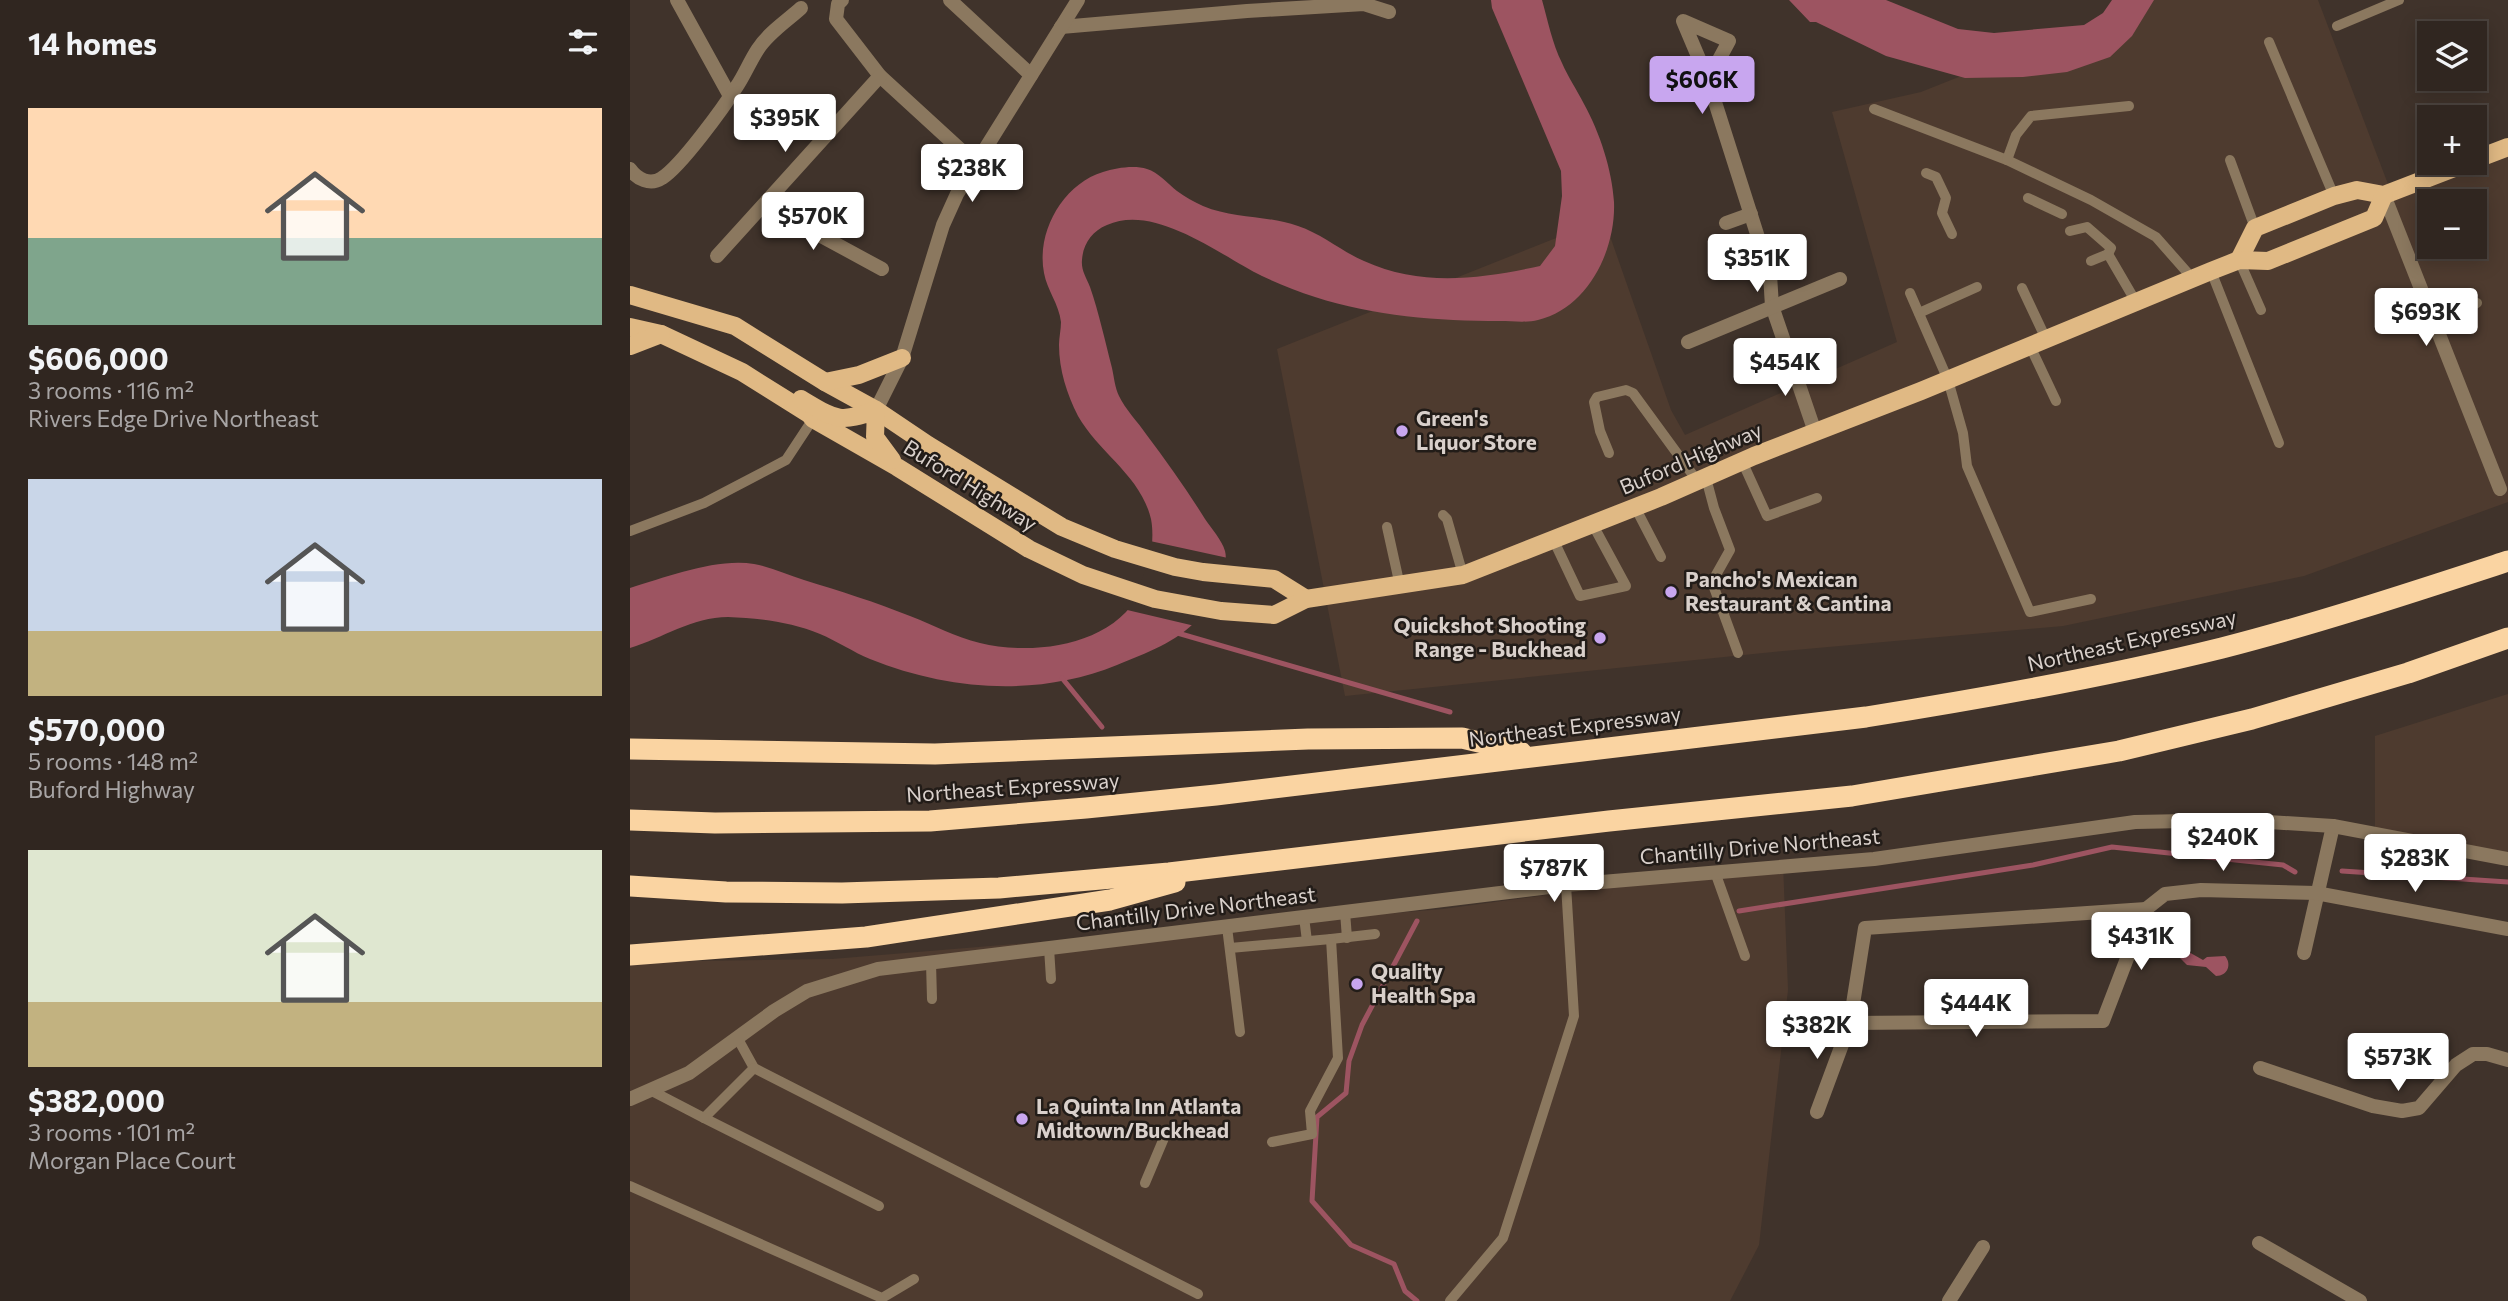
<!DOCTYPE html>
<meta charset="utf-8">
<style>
:root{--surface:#302620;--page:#382e29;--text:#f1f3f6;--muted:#a8a5a5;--line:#4b433e;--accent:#c8a6ef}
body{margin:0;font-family:Commissioner,sans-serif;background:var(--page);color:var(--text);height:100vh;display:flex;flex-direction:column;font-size:26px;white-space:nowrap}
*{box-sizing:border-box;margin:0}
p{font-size:23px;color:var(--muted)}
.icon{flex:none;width:38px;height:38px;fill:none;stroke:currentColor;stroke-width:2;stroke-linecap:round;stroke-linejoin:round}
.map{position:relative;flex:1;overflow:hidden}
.sheet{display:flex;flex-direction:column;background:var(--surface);width:630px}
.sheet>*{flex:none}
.tools{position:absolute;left:1787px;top:21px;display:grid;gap:14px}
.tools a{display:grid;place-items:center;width:70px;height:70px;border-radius:0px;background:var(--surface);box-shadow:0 4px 18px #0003,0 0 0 2px var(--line);font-size:35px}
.price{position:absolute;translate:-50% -60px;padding:0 16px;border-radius:7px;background:#fff;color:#222;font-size:23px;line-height:46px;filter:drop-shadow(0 2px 4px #0008)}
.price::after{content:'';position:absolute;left:50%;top:42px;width:21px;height:16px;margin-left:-10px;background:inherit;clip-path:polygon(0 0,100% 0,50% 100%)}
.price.current{background:var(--accent);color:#111}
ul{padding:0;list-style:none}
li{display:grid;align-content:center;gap:14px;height:371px;padding:0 28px}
li span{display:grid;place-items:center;height:217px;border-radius:0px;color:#555}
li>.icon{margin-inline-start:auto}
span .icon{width:126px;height:126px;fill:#fffc;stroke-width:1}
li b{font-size:30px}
h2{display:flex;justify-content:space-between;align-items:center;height:84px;padding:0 28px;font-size:30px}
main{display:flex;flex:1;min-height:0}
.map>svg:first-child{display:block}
.built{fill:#4e3b2f;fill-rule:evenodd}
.water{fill:#9d5461}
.pier{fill:#40332b}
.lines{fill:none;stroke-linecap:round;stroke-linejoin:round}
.stream{stroke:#9d5461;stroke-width:5}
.lane{stroke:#8b785f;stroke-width:10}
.street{stroke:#8b785f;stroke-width:14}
.primary{stroke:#e0b984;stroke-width:18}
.highway{stroke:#fad4a2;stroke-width:21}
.poi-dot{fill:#c8a6ef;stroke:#221c18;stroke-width:2.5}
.labels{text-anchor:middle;stroke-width:5;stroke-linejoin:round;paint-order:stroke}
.poi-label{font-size:21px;font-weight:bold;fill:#d9d0cb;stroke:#221c18;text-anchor:start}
.street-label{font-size:21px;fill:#d9d0cb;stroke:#221c18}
</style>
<main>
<section class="sheet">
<h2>14 homes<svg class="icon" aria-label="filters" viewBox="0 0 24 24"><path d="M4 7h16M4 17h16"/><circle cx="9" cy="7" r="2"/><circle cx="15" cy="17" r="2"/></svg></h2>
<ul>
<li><span style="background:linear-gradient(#ffd9b3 60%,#7fa58c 0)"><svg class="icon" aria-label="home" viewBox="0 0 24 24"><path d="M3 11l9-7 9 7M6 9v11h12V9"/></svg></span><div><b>$606,000</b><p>3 rooms · 116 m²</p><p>Rivers Edge Drive Northeast</p></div></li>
<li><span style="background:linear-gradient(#c9d6e8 70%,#c2b280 0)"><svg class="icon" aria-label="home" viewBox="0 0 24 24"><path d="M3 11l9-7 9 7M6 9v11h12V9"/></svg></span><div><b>$570,000</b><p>5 rooms · 148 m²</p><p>Buford Highway</p></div></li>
<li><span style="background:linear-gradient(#dfe7d0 70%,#c2b280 0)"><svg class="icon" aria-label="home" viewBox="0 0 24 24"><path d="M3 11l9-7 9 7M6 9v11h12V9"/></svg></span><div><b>$382,000</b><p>3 rooms · 101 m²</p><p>Morgan Place Court</p></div></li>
</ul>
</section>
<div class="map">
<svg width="1878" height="1301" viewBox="0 0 1878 1301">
<rect width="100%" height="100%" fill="#40332b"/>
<g class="built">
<path d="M1522,0h166l73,192 117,-49v359l-204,74 -241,50 -290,26 -428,44 -68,-347 327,-130 67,191 14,25 212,-93 -65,-230 89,-20zM1799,201h45v46h-45z"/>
<path d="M1878,694v167l-133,-25v-100z"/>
<path d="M1153,863l5,127 -29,255 -29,56h-1100v-339l202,-3 611,-50z"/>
</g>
<g class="water">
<path d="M861,0h51c6,21 10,43 20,63 6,14 15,27 22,41 16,29 28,66 30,98 2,48 -26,106 -76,118 -11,3 -26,1 -38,1 -62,0 -126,-5 -185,-24 -18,-6 -36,-13 -53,-21 -41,-20 -107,-73 -155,-51 -15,6 -24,19 -25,35 -1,10 4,17 8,27 9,26 15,54 22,81 2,9 3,20 7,28 6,13 19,26 27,38 21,28 41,56 59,85 6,9 17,21 20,32 5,19 -14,53 -27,68 -21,23 -52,34 -81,46 -79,32 -167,26 -247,-6 -17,-7 -33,-18 -50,-25 -29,-12 -61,-16 -92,-17 -36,0 -65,21 -98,31v-60c37,-11 86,-30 124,-24 17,3 34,11 50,16 36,11 71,22 106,36 24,9 45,21 70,27 53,13 133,3 160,-51 10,-19 15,-53 11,-73 -10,-43 -52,-66 -73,-103 -11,-22 -19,-46 -19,-71 0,-8 2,-15 2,-23 -2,-18 -14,-32 -17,-49 -8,-41 19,-89 59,-101 13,-4 31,-7 44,-3 11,3 21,15 30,22 8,6 17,11 26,15 31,13 64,9 95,20 24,8 43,25 66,35 57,26 116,18 176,5l15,-20 7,-50 -1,-25 -69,-163z"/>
<path d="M1159,0h97l72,29 36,4 90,-8 19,-12 9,-13h42l-22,36 -22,21 -43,15 -44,5 -58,1 -79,-22 -70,-34h-6z"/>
<path d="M1557,951l16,9 4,-3 18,-1c7,8 3,20 -9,20l-10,-9 -19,-2 -7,-7 3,-6z"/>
</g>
<path class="pier" d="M520,541l78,17v19l-11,23 -22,26 -72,-17 14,-19 10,-23z"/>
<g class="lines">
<g class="stream">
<path d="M544,632l276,80"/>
<path d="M432,678l40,49"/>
<path d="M1712,871l166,11"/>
<path d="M1109,911l294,-46 79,-18 171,18 12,7"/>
<path d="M787,1301l-12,-10 -11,-27 -43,-19 -39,-44 5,-84 29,-24 3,-32 13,-36 55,-104"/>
</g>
<g class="lane">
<path d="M1707,26l62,-26"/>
<path d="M1639,42l65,154"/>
<path d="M1244,109l133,51 84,40 65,37 37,42"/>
<path d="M1377,160l9,-25 15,-19 98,-10"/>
<path d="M1600,160l25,68"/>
<path d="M1296,173l10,4 10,21 -4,15 10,21"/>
<path d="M1398,198l34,16"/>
<path d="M1440,231l17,-4 24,21 -3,6"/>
<path d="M1609,260l22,50"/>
<path d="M1461,261l17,-7 28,48"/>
<path d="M1581,271l68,172"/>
<path d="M1392,288l24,51"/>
<path d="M1280,293l38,87 15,53 4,33 63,146 61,-13"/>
<path d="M1289,313l58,-26"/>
<path d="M1806,326l41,-23"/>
<path d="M1400,346l26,55"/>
<path d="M979,453l-9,-22 -6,-29 3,-5 29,-7 7,3 65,89"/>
<path d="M1112,461l25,55 50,-18"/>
<path d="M1076,478l8,30 16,42 -18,32 26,71"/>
<path d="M1005,507l26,50"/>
<path d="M813,515l4,4 16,56"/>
<path d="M757,527l13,59"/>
<path d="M0,531l74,-28 82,-43 27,-41"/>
<path d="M924,541l26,55 46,-10 -33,-61"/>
<path d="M1085,872l30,84"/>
<path d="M715,912l2,26"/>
<path d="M674,917l3,24"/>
<path d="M597,927l13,105"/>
<path d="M701,939l44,-5"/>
<path d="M419,948l2,31"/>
<path d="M600,948l101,-9 7,119 -28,53 2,23 -40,8"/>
<path d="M301,963l1,36"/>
<path d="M108,1039l16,29 444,226"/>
<path d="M124,1068l-50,50 175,88"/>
<path d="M22,1091l52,27"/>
<path d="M515,1183l19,-45"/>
<path d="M0,1186l252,112 32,-19"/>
<path d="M820,1301l53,-63 71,-222 -8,-131"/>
</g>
<g class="street">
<path d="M47,0l53,96"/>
<path d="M212,0l-4,4 -2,15 44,57 96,88"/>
<path d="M320,0l81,75"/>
<path d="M431,27l186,-16 117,-7 25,8"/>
<path d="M1078,80l21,-39 -46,-20 25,59 62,195 2,31 43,126"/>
<path d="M0,169c7,10 20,17 32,9 19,-12 62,-71 75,-92 8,-12 13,-25 21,-37 10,-16 30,-29 43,-41"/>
<path d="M1754,195l116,294"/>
<path d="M137,201l21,17 94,51"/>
<path d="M1096,223l25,-9"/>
<path d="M87,256l163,-180"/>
<path d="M1058,342l152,-63"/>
<path d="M246,410l26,-52 41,-133 14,-31 121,-194"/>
<path d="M1674,953l29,-127"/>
<path d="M1220,1023l253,-2 43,-112 19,-15 36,-4 115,3 192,36"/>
<path d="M1630,1068l113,38 29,5 17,-3 37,-43 17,-11h14l21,6"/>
<path d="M0,1099l59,-26 85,-62 33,-20 71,-22 688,-84 308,-26 261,-37 102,-2 96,6 175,33"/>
<path d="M1187,1112l33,-89 15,-95 281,-19"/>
<path d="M1629,1243l101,58"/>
<path d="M1319,1301l34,-54"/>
</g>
<g class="primary">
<path d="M1844,160l34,-13"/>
<path d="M1609,260l16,-32 79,-32 23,-6 27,5 83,-32"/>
<path d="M0,295l105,31 90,56 51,28 52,35 134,82 53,22 60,18 28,5 71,7 32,20"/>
<path d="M0,327l31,7 81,38 67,42 4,5 84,48 132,82 54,26 72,24 66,12 53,4 32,-16 157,-24 198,-78 93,-41 167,-65 290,-120 28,-11 29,1 106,-43 10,-23"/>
<path d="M0,346l31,-12"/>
<path d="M195,382l34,-7 43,-17"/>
<path d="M171,399c34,20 38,25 75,11l-1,27 17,23"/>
</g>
<g class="highway">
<path d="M0,749l305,5 373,-15 154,-1 59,14"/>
<path d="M0,820l85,3 215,-2 156,-13 130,-13 650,-78c120,-19 239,-40 356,-69 97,-25 191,-56 286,-87"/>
<path d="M0,886l96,6 116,1 157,-5 170,-15 440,-52 243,-25 267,-45 133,-32 156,-46 100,-35"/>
<path d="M0,955l236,-18 244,-37 65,-18"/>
</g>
</g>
<g class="poi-dot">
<circle cx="772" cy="431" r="7"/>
<circle cx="1041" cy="592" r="7"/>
<circle cx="970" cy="638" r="7"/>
<circle cx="727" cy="984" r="7"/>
<circle cx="392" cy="1119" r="7"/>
</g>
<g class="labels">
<g class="poi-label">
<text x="786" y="426">Green's<tspan x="786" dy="24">Liquor Store</tspan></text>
<text x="1055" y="587">Pancho's Mexican<tspan x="1055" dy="24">Restaurant &amp; Cantina</tspan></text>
<text x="956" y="633" text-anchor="end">Quickshot Shooting<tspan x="956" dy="24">Range - Buckhead</tspan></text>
<text x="741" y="979">Quality<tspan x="741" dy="24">Health Spa</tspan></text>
<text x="406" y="1114">La Quinta Inn Atlanta<tspan x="406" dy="24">Midtown/Buckhead</tspan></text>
</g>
<g class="street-label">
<text transform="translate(1061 459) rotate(-23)" y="7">Buford Highway</text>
<text transform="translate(340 486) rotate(32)" y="7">Buford Highway</text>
<text transform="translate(1502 641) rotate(-13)" y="7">Northeast Expressway</text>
<text transform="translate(945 727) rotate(-7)" y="7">Northeast Expressway</text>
<text transform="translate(383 788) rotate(-4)" y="7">Northeast Expressway</text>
<text transform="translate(1130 847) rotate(-5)" y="7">Chantilly Drive Northeast</text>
<text transform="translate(566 909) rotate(-7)" y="7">Chantilly Drive Northeast</text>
</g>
</g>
</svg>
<div class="tools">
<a><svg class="icon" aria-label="layers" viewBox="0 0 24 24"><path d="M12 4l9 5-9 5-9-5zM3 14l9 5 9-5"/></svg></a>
<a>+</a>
<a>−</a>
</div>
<b class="price current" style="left:1072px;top:116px">$606K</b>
<b class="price" style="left:155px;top:154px">$395K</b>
<b class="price" style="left:342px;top:204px">$238K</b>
<b class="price" style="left:183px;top:252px">$570K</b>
<b class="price" style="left:1127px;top:294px">$351K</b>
<b class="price" style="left:1796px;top:348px">$693K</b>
<b class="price" style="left:1155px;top:398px">$454K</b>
<b class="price" style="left:1593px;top:873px">$240K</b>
<b class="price" style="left:1785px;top:894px">$283K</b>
<b class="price" style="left:924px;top:904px">$787K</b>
<b class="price" style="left:1511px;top:972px">$431K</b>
<b class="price" style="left:1346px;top:1039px">$444K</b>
<b class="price" style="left:1187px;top:1061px">$382K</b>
<b class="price" style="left:1768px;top:1093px">$573K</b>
</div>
</main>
